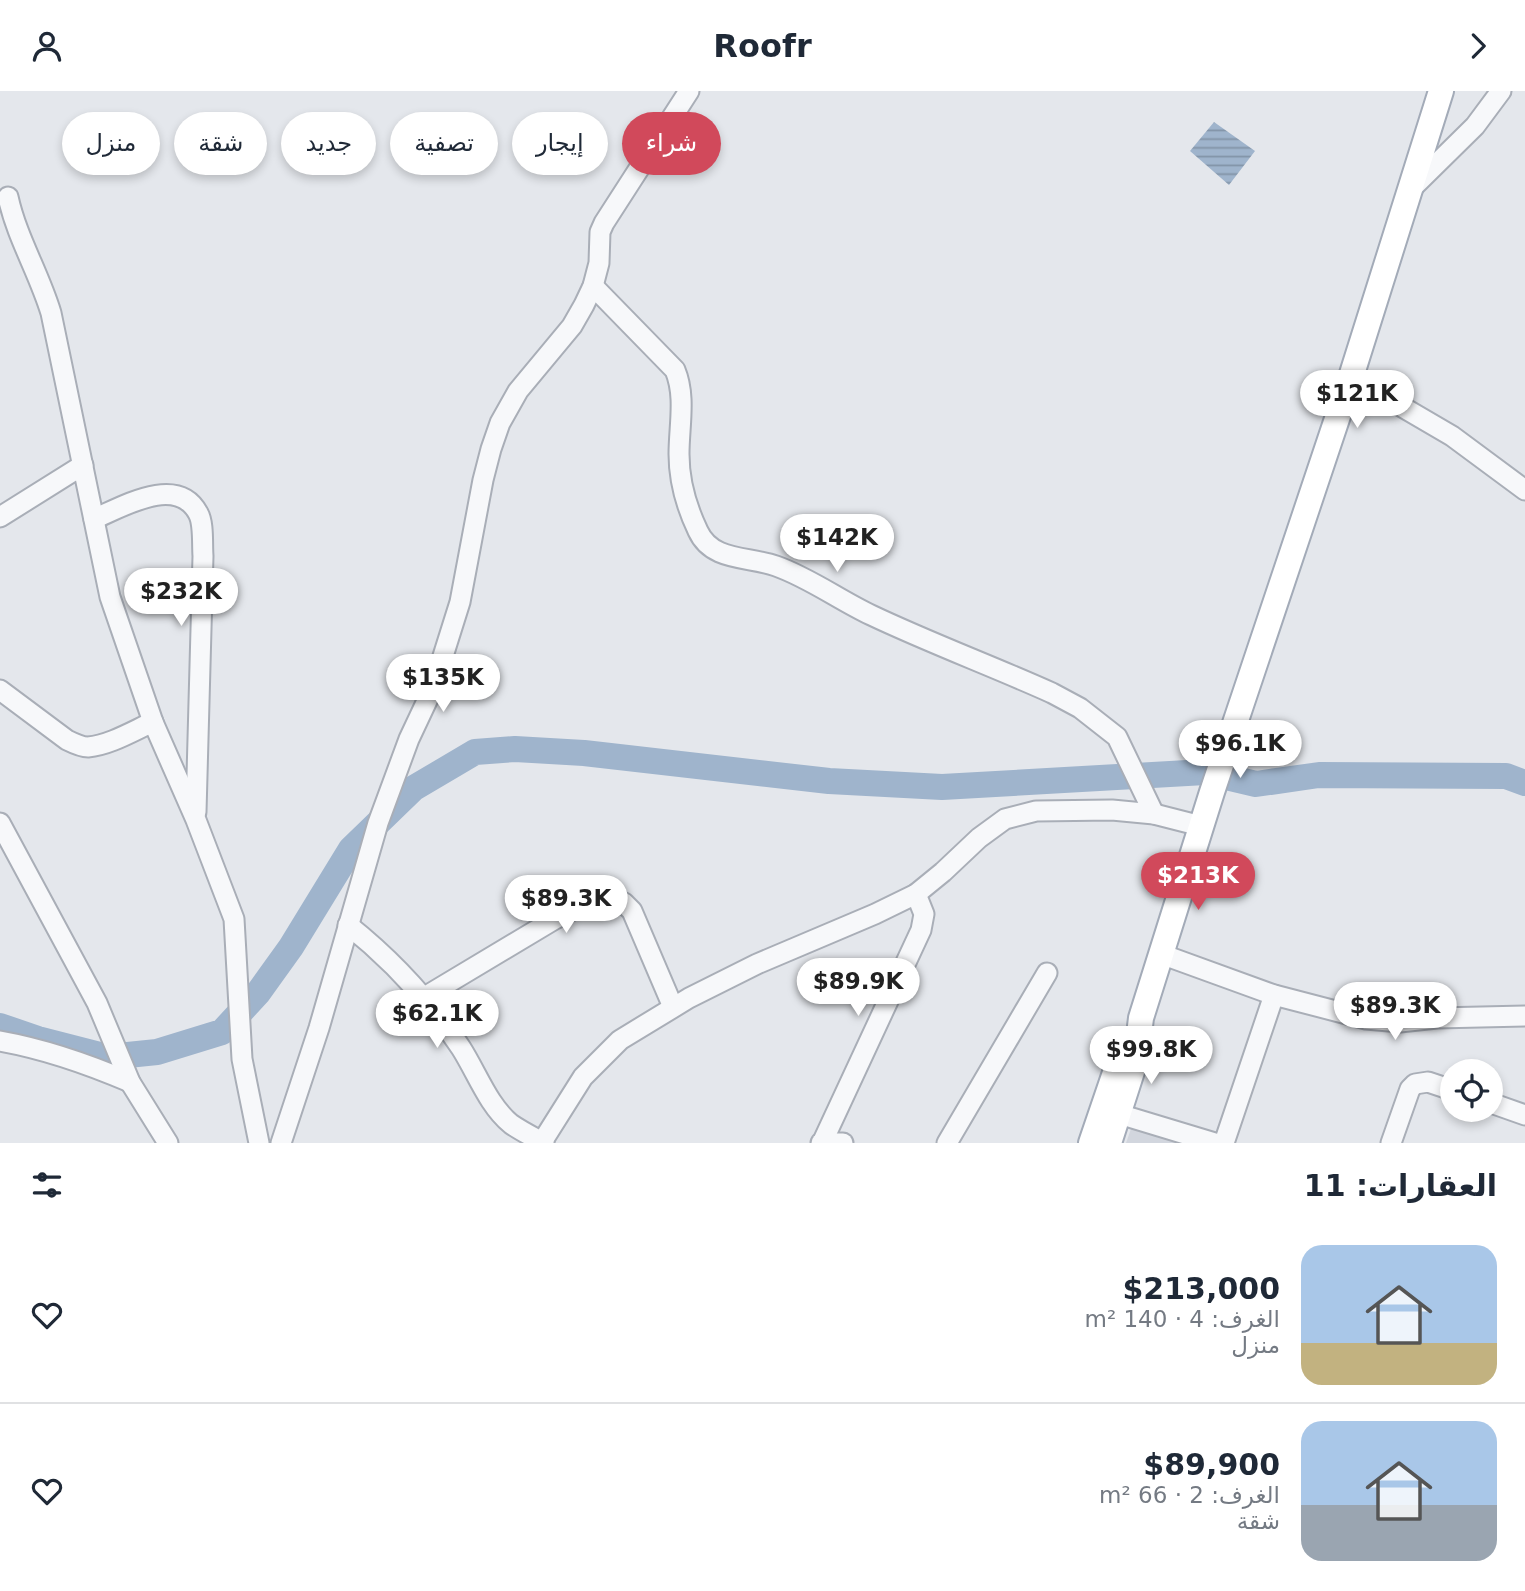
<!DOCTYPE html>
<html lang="ar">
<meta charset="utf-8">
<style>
:root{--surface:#fff;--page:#f6f6f7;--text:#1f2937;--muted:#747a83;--line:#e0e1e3;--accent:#d1495b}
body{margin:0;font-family:"DejaVu Sans",Cairo,sans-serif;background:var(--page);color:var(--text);direction:rtl;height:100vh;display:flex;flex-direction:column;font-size:26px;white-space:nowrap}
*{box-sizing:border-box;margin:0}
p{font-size:23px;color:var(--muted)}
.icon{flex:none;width:38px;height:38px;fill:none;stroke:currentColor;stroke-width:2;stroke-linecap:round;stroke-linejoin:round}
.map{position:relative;height:1052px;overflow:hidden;direction:ltr}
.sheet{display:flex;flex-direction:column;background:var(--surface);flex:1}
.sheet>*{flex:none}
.guide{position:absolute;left:21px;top:21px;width:700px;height:63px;direction:rtl;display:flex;gap:14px}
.buttons{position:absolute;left:1440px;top:968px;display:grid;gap:14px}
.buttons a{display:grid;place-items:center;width:63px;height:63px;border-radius:50%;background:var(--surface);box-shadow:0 4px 10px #0003;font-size:35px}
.price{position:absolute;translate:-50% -60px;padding:0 16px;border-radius:24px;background:#fff;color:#222;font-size:23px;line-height:46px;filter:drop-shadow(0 2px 4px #0008)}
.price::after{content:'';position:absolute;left:50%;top:42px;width:21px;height:16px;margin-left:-10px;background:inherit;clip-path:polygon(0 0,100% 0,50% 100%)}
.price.active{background:var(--accent);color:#fff}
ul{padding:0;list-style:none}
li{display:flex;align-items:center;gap:21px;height:175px;padding:0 28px}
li+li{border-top:2px solid var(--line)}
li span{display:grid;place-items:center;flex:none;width:196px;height:140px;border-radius:21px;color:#555}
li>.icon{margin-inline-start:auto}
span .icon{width:84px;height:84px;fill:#fffc;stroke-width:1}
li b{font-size:30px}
h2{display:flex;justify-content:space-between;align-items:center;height:84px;padding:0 28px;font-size:30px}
.pill{padding:0 24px;border-radius:32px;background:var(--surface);box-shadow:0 4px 10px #0003;font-size:24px;line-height:63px}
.pill.active{background:var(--accent);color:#fff}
header{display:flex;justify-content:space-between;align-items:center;height:91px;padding:0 28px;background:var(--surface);font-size:32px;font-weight:600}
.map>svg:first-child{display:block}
.built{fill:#d2d6de}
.water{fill:url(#water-rules)}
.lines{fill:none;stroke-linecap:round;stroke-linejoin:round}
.river{stroke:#9fb4cc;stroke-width:26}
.minor-casing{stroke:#a9aeb7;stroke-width:23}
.major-casing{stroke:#a3abb8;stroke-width:28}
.minor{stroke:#f7f8fa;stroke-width:19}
.major{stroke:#fff;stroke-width:24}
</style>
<header><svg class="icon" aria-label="forward" viewBox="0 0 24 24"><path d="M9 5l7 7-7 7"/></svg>Roofr<svg class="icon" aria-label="person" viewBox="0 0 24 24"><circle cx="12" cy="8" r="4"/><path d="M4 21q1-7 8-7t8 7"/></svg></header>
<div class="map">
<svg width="1525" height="1052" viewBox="0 0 1525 1052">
<defs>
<pattern id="water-rules" width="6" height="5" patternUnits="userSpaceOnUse" patternTransform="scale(1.75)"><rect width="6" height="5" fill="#9fb4cc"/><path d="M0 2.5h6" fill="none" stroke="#8293a7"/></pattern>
</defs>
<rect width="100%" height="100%" fill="#e4e7ec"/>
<path class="built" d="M1132,1035l64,17h-70z"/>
<path class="water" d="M1214,31l41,29 -26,34 -39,-34z"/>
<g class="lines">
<path class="river" d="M0,935l38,13 70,18 49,-5 65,-20 36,-39 33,-46 60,-98 63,-61 61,-36 40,-3 69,4 245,28 113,6 263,-15 51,12 63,-9 187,1 19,7"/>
<defs>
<g id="minor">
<path d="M1410,99l65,-64 26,-35"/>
<path d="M8,106c9,41 31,76 43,116l59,284 43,125 43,98 38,99 8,140 17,84"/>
<path d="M593,195l82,84c11,26 4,56 4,84 0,26 8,54 19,77 14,31 51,25 78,35 34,12 63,34 95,49 59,28 121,51 181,78l28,15 37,29 37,77"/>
<path d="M1351,286l101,59 73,54"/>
<path d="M0,426l83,-52"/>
<path d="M94,428c28,-12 83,-45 104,-6 6,10 4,31 5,43l-7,256"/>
<path d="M0,599l67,50c6,3 14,7 21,7 22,-2 45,-16 65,-25"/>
<path d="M0,732l97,180 33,79 38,61"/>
<path d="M348,834c44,35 82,76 113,123 16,25 27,57 50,76 10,7 22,13 33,19"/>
<path d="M1161,863l113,41 92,24 34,3 37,-4 88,-2"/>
<path d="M423,907l132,-79 35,-18 15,-3 10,1 9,4 8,8 41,96"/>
<path d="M0,950c45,8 88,23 130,41"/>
<path d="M1491,1012l34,12"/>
<path d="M1119,1023l96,29"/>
<path d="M542,1051l41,-65 37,-37 69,-42 68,-34 118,-50 41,-20 27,-22 36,-34 26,-19 31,-8 76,-1 42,4 47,12"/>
<path d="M281,1052l38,-115 59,-205 31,-84 24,-51 27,-86 23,-122 8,-31 9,-26 18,-32 54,-65 12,-21 9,-19 6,-23 1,-31 4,-9 85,-132"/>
<path d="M821,1052h22"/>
<path d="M822,1052l99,-213 3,-16 -8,-20"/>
<path d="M947,1052l100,-170"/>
<path d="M1224,1052l50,-148"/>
<path d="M1391,1052l19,-54 5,-5 13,-2 24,8"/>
</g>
<g id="major">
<path d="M1091,1052l30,-88"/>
<path d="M1109,1052l27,-84 5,-41 71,-226 139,-415 90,-286"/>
</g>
</defs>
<use href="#minor" class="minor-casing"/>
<use href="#major" class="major-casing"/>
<use href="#minor" class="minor"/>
<use href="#major" class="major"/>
</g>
</svg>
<div class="buttons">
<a><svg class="icon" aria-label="locate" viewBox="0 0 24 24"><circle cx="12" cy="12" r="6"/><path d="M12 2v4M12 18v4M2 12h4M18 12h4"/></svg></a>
</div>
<b class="price" style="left:1357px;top:339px">$121K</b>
<b class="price" style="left:837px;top:483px">$142K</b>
<b class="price" style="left:181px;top:537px">$232K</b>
<b class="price" style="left:443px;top:623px">$135K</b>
<b class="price" style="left:1240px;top:689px">$96.1K</b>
<b class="price active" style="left:1198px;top:821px">$213K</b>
<b class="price" style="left:566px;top:844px">$89.3K</b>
<b class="price" style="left:858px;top:927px">$89.9K</b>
<b class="price" style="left:1395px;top:951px">$89.3K</b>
<b class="price" style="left:437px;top:959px">$62.1K</b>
<b class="price" style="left:1151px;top:995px">$99.8K</b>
<div class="guide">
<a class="pill active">شراء</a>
<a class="pill">إيجار</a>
<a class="pill">تصفية</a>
<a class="pill">جديد</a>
<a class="pill">شقة</a>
<a class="pill">منزل</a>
</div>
</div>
<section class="sheet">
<h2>العقارات: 11<svg class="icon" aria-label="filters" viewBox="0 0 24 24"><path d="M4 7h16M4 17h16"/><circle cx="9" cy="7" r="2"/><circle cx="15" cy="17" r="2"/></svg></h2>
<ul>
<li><span style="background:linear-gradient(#a9c7e8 70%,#c2b280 0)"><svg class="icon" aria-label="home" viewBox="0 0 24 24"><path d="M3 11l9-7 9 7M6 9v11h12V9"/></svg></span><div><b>$213,000</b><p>الغرف: 4 · 140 m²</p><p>منزل</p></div><svg class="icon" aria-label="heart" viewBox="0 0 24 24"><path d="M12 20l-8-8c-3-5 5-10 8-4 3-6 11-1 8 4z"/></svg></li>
<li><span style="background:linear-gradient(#a9c7e8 60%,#9aa5b1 0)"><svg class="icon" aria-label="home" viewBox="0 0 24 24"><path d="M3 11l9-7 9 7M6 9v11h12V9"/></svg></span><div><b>$89,900</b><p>الغرف: 2 · 66 m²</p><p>شقة</p></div><svg class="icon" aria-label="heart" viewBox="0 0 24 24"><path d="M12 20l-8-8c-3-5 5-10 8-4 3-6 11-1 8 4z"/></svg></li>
</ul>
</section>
